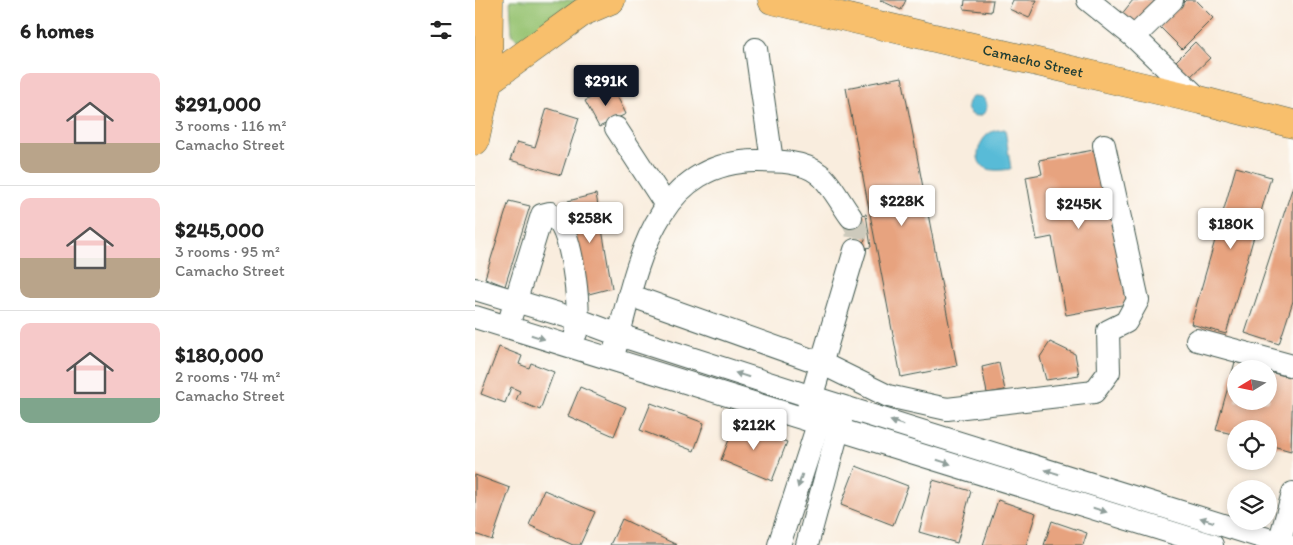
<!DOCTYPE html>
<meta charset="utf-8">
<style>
:root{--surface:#fff;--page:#f2f2f2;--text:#222;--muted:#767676;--line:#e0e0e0;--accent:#111827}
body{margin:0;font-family:Itim,sans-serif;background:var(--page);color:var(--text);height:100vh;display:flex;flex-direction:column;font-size:19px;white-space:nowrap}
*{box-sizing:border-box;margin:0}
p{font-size:16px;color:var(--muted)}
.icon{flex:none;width:28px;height:28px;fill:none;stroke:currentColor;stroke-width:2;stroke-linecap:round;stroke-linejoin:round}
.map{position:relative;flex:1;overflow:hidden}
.side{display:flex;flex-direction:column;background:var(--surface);width:475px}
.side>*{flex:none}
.needle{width:32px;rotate:260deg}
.buttons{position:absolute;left:752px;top:360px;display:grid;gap:10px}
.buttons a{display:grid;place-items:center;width:50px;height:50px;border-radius:50%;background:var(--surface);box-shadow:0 2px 8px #0003;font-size:25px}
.price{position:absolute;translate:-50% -42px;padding:0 11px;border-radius:5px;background:#fff;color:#222;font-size:16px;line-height:32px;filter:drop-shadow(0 1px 2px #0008)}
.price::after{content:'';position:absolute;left:50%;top:30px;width:15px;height:11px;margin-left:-8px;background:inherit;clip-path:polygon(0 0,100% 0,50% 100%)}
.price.active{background:var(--accent);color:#fff}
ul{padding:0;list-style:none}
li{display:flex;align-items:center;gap:15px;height:125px;padding:0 20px}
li+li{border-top:1px solid var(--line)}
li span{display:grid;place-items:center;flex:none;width:140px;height:100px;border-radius:10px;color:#555}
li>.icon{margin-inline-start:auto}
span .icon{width:60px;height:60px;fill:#fffc;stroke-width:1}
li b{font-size:21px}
h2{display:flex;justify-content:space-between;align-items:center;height:60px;padding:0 20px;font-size:21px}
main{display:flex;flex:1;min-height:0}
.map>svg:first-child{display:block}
.green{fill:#95c270;stroke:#5a8052}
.water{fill:#59bbd7;stroke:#3c7c86}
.building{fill:#e7a37f}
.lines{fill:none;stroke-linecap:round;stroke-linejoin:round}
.minor-tunnel{stroke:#cdcabc;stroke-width:22;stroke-dasharray:22 11;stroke-linecap:butt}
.minor-casing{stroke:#40574e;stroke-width:24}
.major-casing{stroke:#40574e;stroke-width:29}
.minor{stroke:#fff;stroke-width:22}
.major{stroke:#f8bf6c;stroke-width:28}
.oneway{fill:#8f9e9a}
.labels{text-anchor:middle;stroke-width:4;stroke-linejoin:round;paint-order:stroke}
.street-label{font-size:15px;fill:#1f3d34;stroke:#fdfcf7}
</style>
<main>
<section class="side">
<h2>6 homes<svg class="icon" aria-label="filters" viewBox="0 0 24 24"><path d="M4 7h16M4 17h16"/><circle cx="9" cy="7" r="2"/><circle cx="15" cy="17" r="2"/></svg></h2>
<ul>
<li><span style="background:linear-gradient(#f6c9c9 70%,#b9a48a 0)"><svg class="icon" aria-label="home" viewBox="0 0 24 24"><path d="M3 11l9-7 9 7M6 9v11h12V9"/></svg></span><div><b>$291,000</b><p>3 rooms · 116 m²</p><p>Camacho Street</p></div></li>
<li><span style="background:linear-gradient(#f6c9c9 60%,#b9a48a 0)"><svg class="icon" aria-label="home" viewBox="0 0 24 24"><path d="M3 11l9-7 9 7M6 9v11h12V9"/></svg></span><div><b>$245,000</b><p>3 rooms · 95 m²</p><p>Camacho Street</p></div></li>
<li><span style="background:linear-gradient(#f6c9c9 75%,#7fa58c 0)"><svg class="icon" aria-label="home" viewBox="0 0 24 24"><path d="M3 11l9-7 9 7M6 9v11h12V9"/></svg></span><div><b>$180,000</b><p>2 rooms · 74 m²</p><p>Camacho Street</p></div></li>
</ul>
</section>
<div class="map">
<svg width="818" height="545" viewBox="0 0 818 545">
<rect width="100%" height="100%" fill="#fdfcf7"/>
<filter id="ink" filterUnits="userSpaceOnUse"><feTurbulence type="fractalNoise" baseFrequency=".02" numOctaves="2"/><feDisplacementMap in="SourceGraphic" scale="10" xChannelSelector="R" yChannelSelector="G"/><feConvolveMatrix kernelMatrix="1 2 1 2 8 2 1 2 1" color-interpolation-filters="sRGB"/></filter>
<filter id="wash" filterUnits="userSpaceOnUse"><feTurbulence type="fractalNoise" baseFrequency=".0096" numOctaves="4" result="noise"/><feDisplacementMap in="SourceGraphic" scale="20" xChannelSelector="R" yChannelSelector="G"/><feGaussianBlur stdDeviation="1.12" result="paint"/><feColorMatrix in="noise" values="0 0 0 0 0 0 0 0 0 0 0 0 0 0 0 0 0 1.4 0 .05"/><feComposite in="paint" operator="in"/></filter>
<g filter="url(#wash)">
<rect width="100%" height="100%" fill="#f9edde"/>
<path class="green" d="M35,0h78l-68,41 -8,-6z"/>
<g class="water">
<circle cx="502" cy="106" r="10"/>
<path d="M530,129l6,40c-8,1 -20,3 -27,-2 -11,-7 -5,-24 2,-31 6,-6 12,-6 19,-7z"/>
</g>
<g id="blocks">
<g class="building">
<path d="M405,0h26l-5,10z"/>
<path d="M490,0h28l-2,12 -27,-3z"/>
<path d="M538,0h24l-8,18 -20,-9z"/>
<path d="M658,0h24l-21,27 -15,-12z"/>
<path d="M711,0h9l18,18 -31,31 -23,-23z"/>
<path d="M720,42l15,16 -20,19 -15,-15z"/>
<path d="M427,77l55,289 -56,11 -55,-289z"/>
<path d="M137,86l14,28 -27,13 -14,-26z"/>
<path d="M72,108l32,10 -18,57 -51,-15 7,-18 18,5z"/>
<path d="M624,149l28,155 -61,11 -14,-78 -15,3 -11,-63 16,-3 -3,-14z"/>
<path d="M761,167l35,10 -45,157 -35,-10z"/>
<path d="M818,186v115l-14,43 -34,-11z"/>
<path d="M121,194l16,94 -27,7 -17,-94z"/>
<path d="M34,201l21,5 -25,80 -20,-8z"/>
<path d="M391,214l5,33 -16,3 10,-10 -5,-20 -9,-3z"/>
<path d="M575,342l25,12 4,21 -33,5 -6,-23z"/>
<path d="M24,347l23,9 -3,8 10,4 2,-5 23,9 -14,38 -24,-10 4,-9 -9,-4 -6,16 -24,-9z"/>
<path d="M760,362l22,6 -21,1v32h33v-29l24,6 -2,73 -22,-6v-16h-33v6l-20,-5z"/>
<path d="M524,363l6,27 -18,3 -5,-26z"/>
<path d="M105,387l46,20 -12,29 -46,-20z"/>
<path d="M176,403l53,20 -10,28 -54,-21z"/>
<path d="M261,422l51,20 -15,39 -51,-21z"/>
<path d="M381,466l52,20 -15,39 -52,-20z"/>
<path d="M0,475l35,13 -18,52 -17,-6z"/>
<path d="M458,480l38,11 -14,52 -38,-11z"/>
<path d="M69,490l51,22 -15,33h-7l-44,-20z"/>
<path d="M523,500l38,13 -10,32h-43z"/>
<path d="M147,519l55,26h-67z"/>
<path d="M577,521l35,12 -4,12h-39z"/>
</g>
</g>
</g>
<g filter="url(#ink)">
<use href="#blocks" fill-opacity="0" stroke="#40574e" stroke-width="1"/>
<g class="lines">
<path class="minor-tunnel" d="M376,217l6,14 -2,19"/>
<defs>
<g id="minor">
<path d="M613,0l46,37 66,63"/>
<path d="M659,37l38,-37"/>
<path d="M281,49l16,112"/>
<path d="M141,128l50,77"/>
<path d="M0,289l104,31 40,15 193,62 475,148"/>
<path d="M154,295l194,69 65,32 59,13 147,-17 15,-20 -1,-41 18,-9 12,-22 -34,-155"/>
<path d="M36,316l31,-101 8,-2c3,4 8,8 11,12 12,21 20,84 15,108"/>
<path d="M0,317l737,228"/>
<path d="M722,340l96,26"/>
<path d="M140,349c22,-80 37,-187 142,-188 19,0 47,0 62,13 11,8 23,31 32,43"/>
<path d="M332,412l48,-162"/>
<path d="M804,543l14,-50"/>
<path d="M304,545l44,-136"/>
<path d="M332,545l35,-129"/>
</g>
<g id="major">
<path id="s1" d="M297,0l428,100 93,24"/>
<path d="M13,81l95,-69 28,-12"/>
<path d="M0,141l13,-60 1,-81"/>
</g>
</defs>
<use href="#minor" class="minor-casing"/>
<use href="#major" class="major-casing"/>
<use href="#minor" class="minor"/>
<use href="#major" class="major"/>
</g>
<defs><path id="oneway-solid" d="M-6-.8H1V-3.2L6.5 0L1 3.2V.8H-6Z" transform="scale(1.25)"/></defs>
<g class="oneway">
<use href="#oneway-solid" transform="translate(63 337) rotate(17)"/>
<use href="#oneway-solid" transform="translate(267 375) rotate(-162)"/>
<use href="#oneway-solid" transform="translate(422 423) rotate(-163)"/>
<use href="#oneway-solid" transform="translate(469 462) rotate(17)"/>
<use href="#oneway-solid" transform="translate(577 472) rotate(-163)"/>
<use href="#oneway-solid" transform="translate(325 481) rotate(108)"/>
<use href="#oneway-solid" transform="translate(625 510) rotate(17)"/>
<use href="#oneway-solid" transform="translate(732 520) rotate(-163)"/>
</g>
</g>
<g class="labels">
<g class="street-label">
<text dy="5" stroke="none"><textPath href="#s1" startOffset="268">Camacho Street</textPath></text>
</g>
</g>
</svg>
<div class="buttons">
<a><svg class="needle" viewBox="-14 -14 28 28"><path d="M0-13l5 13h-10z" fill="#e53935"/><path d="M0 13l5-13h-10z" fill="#767676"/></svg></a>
<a><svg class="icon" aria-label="locate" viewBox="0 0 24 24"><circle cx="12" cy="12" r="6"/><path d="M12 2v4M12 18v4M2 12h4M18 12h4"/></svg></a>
<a><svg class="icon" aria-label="layers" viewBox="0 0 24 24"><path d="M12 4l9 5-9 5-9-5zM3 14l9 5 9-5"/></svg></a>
</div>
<b class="price active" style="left:131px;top:107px">$291K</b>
<b class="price" style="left:427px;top:227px">$228K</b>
<b class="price" style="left:604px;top:230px">$245K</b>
<b class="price" style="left:115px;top:244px">$258K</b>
<b class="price" style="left:756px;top:250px">$180K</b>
<b class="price" style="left:279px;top:451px">$212K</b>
</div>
</main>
